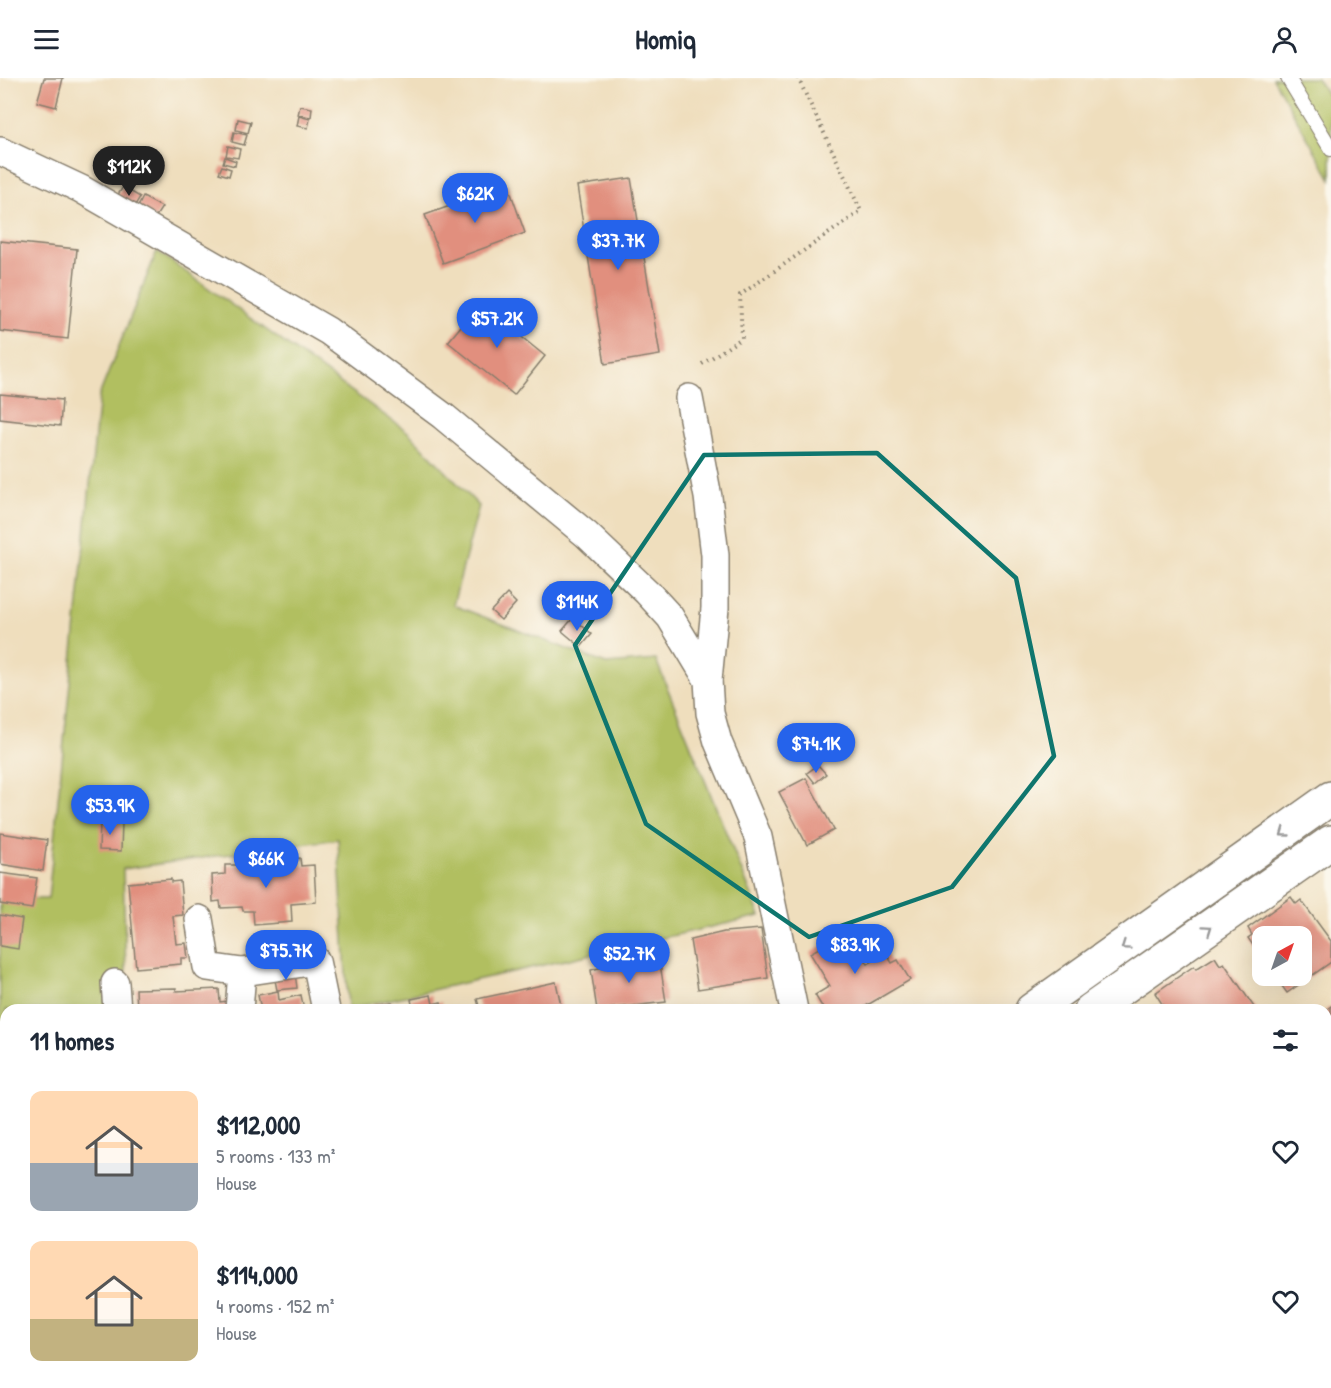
<!DOCTYPE html>
<meta charset="utf-8">
<style>
:root{--surface:#fff;--page:#f6f6f7;--text:#1f2937;--muted:#747a83;--accent:#2563eb}
body{margin:0;font-family:"Patrick Hand",sans-serif;background:var(--page);color:var(--text);height:100vh;display:flex;flex-direction:column;font-size:22px;white-space:nowrap}
*{box-sizing:border-box;margin:0}
p{font-size:20px;color:var(--muted)}
.icon{flex:none;width:33px;height:33px;fill:none;stroke:currentColor;stroke-width:2;stroke-linecap:round;stroke-linejoin:round}
.map{position:relative;flex:1;overflow:hidden}
.panel{position:absolute;left:0px;top:926px;width:1332px;height:386px;display:flex;flex-direction:column;background:var(--surface);border-radius:18px 18px 0 0;box-shadow:0 6px 24px #0002}
.panel>*{flex:none}
.needle{width:39px;rotate:40deg}
.buttons{position:absolute;left:1252px;top:848px;display:grid;gap:12px}
.buttons a{display:grid;place-items:center;width:60px;height:60px;border-radius:12px;background:var(--surface);box-shadow:0 6px 24px #0002;font-size:30px}
.price{position:absolute;translate:-50% -51px;padding:0 14px;border-radius:21px;background:var(--accent);color:#fff;font-size:20px;line-height:39px;filter:drop-shadow(0 2px 3px #0008)}
.price::after{content:'';position:absolute;left:50%;top:36px;width:18px;height:14px;margin-left:-9px;background:inherit;clip-path:polygon(0 0,100% 0,50% 100%)}
.price.current{background:#222;color:#fff}
ul{padding:0;list-style:none}
li{display:flex;align-items:center;gap:18px;height:150px;padding:0 30px}
li span{display:grid;place-items:center;flex:none;width:168px;height:120px;border-radius:12px;color:#555}
li>.icon{margin-inline-start:auto}
span .icon{width:72px;height:72px;fill:#fffc;stroke-width:1}
li b{font-size:26px}
h2{display:flex;justify-content:space-between;align-items:center;height:72px;padding:0 30px;font-size:26px}
header{display:flex;justify-content:space-between;align-items:center;height:78px;padding:0 30px;background:var(--surface);font-size:27px;font-weight:800}
.map>svg:first-child{display:block}
.green{fill:#b1bf61;stroke:#666e3e;stroke-width:1.5}
.building{fill:#e18f7e}
.lines{fill:none;stroke-linecap:round;stroke-linejoin:round}
.lane-casing{stroke:#867d6c;stroke-width:16}
.street-casing{stroke:#867d6c;stroke-width:30}
.secondary-casing{stroke:#867d6c;stroke-width:36}
.path{stroke:#867d6c;stroke-width:4;stroke-dasharray:1.5 4.5;stroke-linecap:butt}
.lane{stroke:#fff;stroke-width:14}
.street{stroke:#fff;stroke-width:27}
.secondary{stroke:#fff;stroke-width:33}
.oneway{stroke:#999}
.marked{fill:none;stroke:#0f766e;stroke-width:4.5;stroke-linejoin:round}
</style>
<header><svg class="icon" aria-label="menu" viewBox="0 0 24 24"><path d="M4 6h16M4 12h16M4 18h16"/></svg>Homiq<svg class="icon" aria-label="person" viewBox="0 0 24 24"><circle cx="12" cy="8" r="4"/><path d="M4 21q1-7 8-7t8 7"/></svg></header>
<div class="map">
<svg width="1331" height="1310" viewBox="0 0 1331 1310">
<rect width="100%" height="100%" fill="#fbf7ec"/>
<filter id="ink" filterUnits="userSpaceOnUse"><feTurbulence type="fractalNoise" baseFrequency=".0167" numOctaves="2"/><feDisplacementMap in="SourceGraphic" scale="12" xChannelSelector="R" yChannelSelector="G"/><feConvolveMatrix kernelMatrix="1 2 1 2 8 2 1 2 1" color-interpolation-filters="sRGB"/></filter>
<filter id="wash" filterUnits="userSpaceOnUse"><feTurbulence type="fractalNoise" baseFrequency=".008" numOctaves="4" result="noise"/><feDisplacementMap in="SourceGraphic" scale="24" xChannelSelector="R" yChannelSelector="G"/><feGaussianBlur stdDeviation="1.35" result="paint"/><feColorMatrix in="noise" values="0 0 0 0 0 0 0 0 0 0 0 0 0 0 0 0 0 1.4 0 .05"/><feComposite in="paint" operator="in"/></filter>
<g filter="url(#wash)">
<rect width="100%" height="100%" fill="#efdebd"/>
<g class="green">
<path d="M1273,0h44l14,23v78z"/>
<path d="M157,173l251,181 71,74 -26,99 153,59 50,-4 104,256 -412,93 -10,-170 -215,30 4,140 -121,1v99l-6,1v-211h48l51,-503z"/>
</g>
<g id="blocks">
<g class="building">
<path d="M44,0h19l-7,29 -19,-5z"/>
<path d="M300,28l12,2 -1,9 -13,-2z"/>
<path d="M299,38l11,3 -2,9 -11,-2z"/>
<path d="M238,41l13,3 -3,11 -12,-3z"/>
<path d="M234,54l13,3 -3,10 -12,-3z"/>
<path d="M228,68l12,3 -2,9 -12,-2z"/>
<path d="M225,79l11,4 -1,5 -12,-3z"/>
<path d="M113,83l16,1v12l-16,-1z"/>
<path d="M131,84h11l1,11h-12z"/>
<path d="M222,88l9,3 -2,7 -10,-3z"/>
<path d="M631,100l29,177 -55,9 -28,-178z"/>
<path d="M508,107l17,48 -82,30 -18,-48z"/>
<path d="M123,109l17,10 -6,10 -17,-11z"/>
<path d="M143,119l19,10 -7,11 -18,-9z"/>
<path d="M0,163l77,8 -9,90 -68,-8z"/>
<path d="M480,225l65,53 -31,39 -66,-53z"/>
<path d="M0,316l62,6 -2,26 -60,-7z"/>
<path d="M507,516l9,9 -15,17 -10,-9z"/>
<path d="M573,540l19,16 -11,13 -19,-16z"/>
<path d="M818,687l8,9 -11,9 -8,-10z"/>
<path d="M806,700l28,52 -27,15 -28,-53z"/>
<path d="M100,744l22,1 -1,28 -22,-1z"/>
<path d="M0,755l47,7 -4,31 -43,-7z"/>
<path d="M300,780l1,8 13,-1 2,37 -25,2 1,18 -38,3 -1,-14h-10l-1,-4 -21,1 -1,-7 -7,1 -1,-27 13,-1v-9h48v-5z"/>
<path d="M0,795l37,5 -5,31 -32,-5z"/>
<path d="M171,801v3l9,-1 3,34 -10,1 3,28 10,-1 2,15h-7v6l-45,4 -8,-85z"/>
<path d="M1291,819l5,7 5,-4 30,41v21l-44,31 -13,-18h28v-39h-39v24l-15,-22 4,-3 -4,-7z"/>
<path d="M0,837l22,4 -4,30 -18,-3z"/>
<path d="M761,851l7,49 -70,11 -8,-49 34,-8z"/>
<path d="M849,853l19,33 18,-11 6,10 6,-3 12,20 -51,30h-35l-9,-15 15,-9 -20,-33z"/>
<path d="M659,879l7,45 -69,8 -6,-40 35,-9z"/>
<path d="M1215,879l5,8 4,-2 32,47h-90l-11,-17 39,-27 2,3z"/>
<path d="M295,895l2,15 -20,2 -3,-15z"/>
<path d="M556,904l6,28h-82l-3,-11z"/>
<path d="M176,910v3l43,-2 1,13 8,-1v9h-91l-1,-21z"/>
<path d="M278,913l1,9 22,-5 3,15h-43l-3,-15z"/>
<path d="M431,917l2,9 8,-2 2,8h-30l-2,-11z"/>
<path d="M392,924l1,8h-20v-5z"/>
<path d="M1331,928v52l-5,-8v-40z"/>
<path d="M1326,1036l5,7v15l-5,4z"/>
<path d="M1331,1106v30l-5,-5v-23z"/>
<path d="M1331,1278v32h-2l-3,-7v-22z"/>
<path d="M344,1305h66l1,5h-78z"/>
<path d="M466,1305h26l2,5h-15l-1,-3 -11,3z"/>
<path d="M648,1305h55v5h-56z"/>
<path d="M921,1305h55l1,5h-55z"/>
<path d="M1052,1305h73l3,5h-73z"/>
<path d="M1248,1305l2,5h-14l10,-5z"/>
<path d="M1260,1305h25l2,5h-25z"/>
</g>
</g>
</g>
<g filter="url(#ink)">
<use href="#blocks" fill-opacity="0" stroke="#867d6c" stroke-width="1.5"/>
<g class="lines">
<defs>
<path id="lane" d="M1288,0l43,71"/>
<g id="street">
<path d="M0,73l81,38 247,142 115,85 144,119 60,57 23,25 38,63"/>
<path d="M689,320l19,99 7,58v53l-7,72 2,33 8,29 40,95 36,173"/>
<path d="M199,841l8,48 35,5 74,-11 10,49"/>
<path d="M115,905l2,27"/>
<path d="M239,932l3,-38"/>
<path d="M871,1305l1,5"/>
</g>
<g id="secondary">
<path d="M1032,932l299,-212"/>
<path d="M1091,932l240,-168"/>
<path d="M0,1291l6,-1"/>
<path d="M105,1310l40,-5"/>
</g>
</defs>
<use href="#lane" class="lane-casing"/>
<use href="#street" class="street-casing"/>
<use href="#secondary" class="secondary-casing"/>
<path class="path" d="M702,286l40,-26 -2,-43 121,-84 -63,-133"/>
<use href="#lane" class="lane"/>
<use href="#street" class="street"/>
<use href="#secondary" class="secondary"/>
</g>
<defs><path id="oneway-chevron" d="M-2-3.5L2.5 0L-2 3.5" fill="none" stroke-width="1.6" stroke-linecap="round" stroke-linejoin="round" transform="scale(1.5)"/></defs>
<g class="oneway">
<use href="#oneway-chevron" transform="translate(1284 755) rotate(144)"/>
<use href="#oneway-chevron" transform="translate(1208 851) rotate(-35)"/>
<use href="#oneway-chevron" transform="translate(1125 868) rotate(145)"/>
</g>
</g>
<path class="marked" d="M877,375l139,125 38,178 -102,131 -143,50 -163,-113 -71,-179 129,-190z"/>
</svg>
<div class="buttons">
<a><svg class="needle" viewBox="-14 -14 28 28"><path d="M0-13l5 13h-10z" fill="#e53935"/><path d="M0 13l5-13h-10z" fill="#747a83"/></svg></a>
</div>
<b class="price current" style="left:129px;top:119px">$112K</b>
<b class="price" style="left:475px;top:146px">$62K</b>
<b class="price" style="left:618px;top:193px">$37.7K</b>
<b class="price" style="left:497px;top:271px">$57.2K</b>
<b class="price" style="left:577px;top:554px">$114K</b>
<b class="price" style="left:816px;top:696px">$74.1K</b>
<b class="price" style="left:110px;top:758px">$53.9K</b>
<b class="price" style="left:266px;top:811px">$66K</b>
<b class="price" style="left:855px;top:897px">$83.9K</b>
<b class="price" style="left:286px;top:903px">$75.7K</b>
<b class="price" style="left:629px;top:906px">$52.7K</b>
<section class="panel">
<h2>11 homes<svg class="icon" aria-label="filters" viewBox="0 0 24 24"><path d="M4 7h16M4 17h16"/><circle cx="9" cy="7" r="2"/><circle cx="15" cy="17" r="2"/></svg></h2>
<ul>
<li><span style="background:linear-gradient(#ffd9b3 60%,#9aa5b1 0)"><svg class="icon" aria-label="home" viewBox="0 0 24 24"><path d="M3 11l9-7 9 7M6 9v11h12V9"/></svg></span><div><b>$112,000</b><p>5 rooms · 133 m²</p><p>House</p></div><svg class="icon" aria-label="heart" viewBox="0 0 24 24"><path d="M12 20l-8-8c-3-5 5-10 8-4 3-6 11-1 8 4z"/></svg></li>
<li><span style="background:linear-gradient(#ffd9b3 65%,#c2b280 0)"><svg class="icon" aria-label="home" viewBox="0 0 24 24"><path d="M3 11l9-7 9 7M6 9v11h12V9"/></svg></span><div><b>$114,000</b><p>4 rooms · 152 m²</p><p>House</p></div><svg class="icon" aria-label="heart" viewBox="0 0 24 24"><path d="M12 20l-8-8c-3-5 5-10 8-4 3-6 11-1 8 4z"/></svg></li>
</ul>
</section>
</div>
